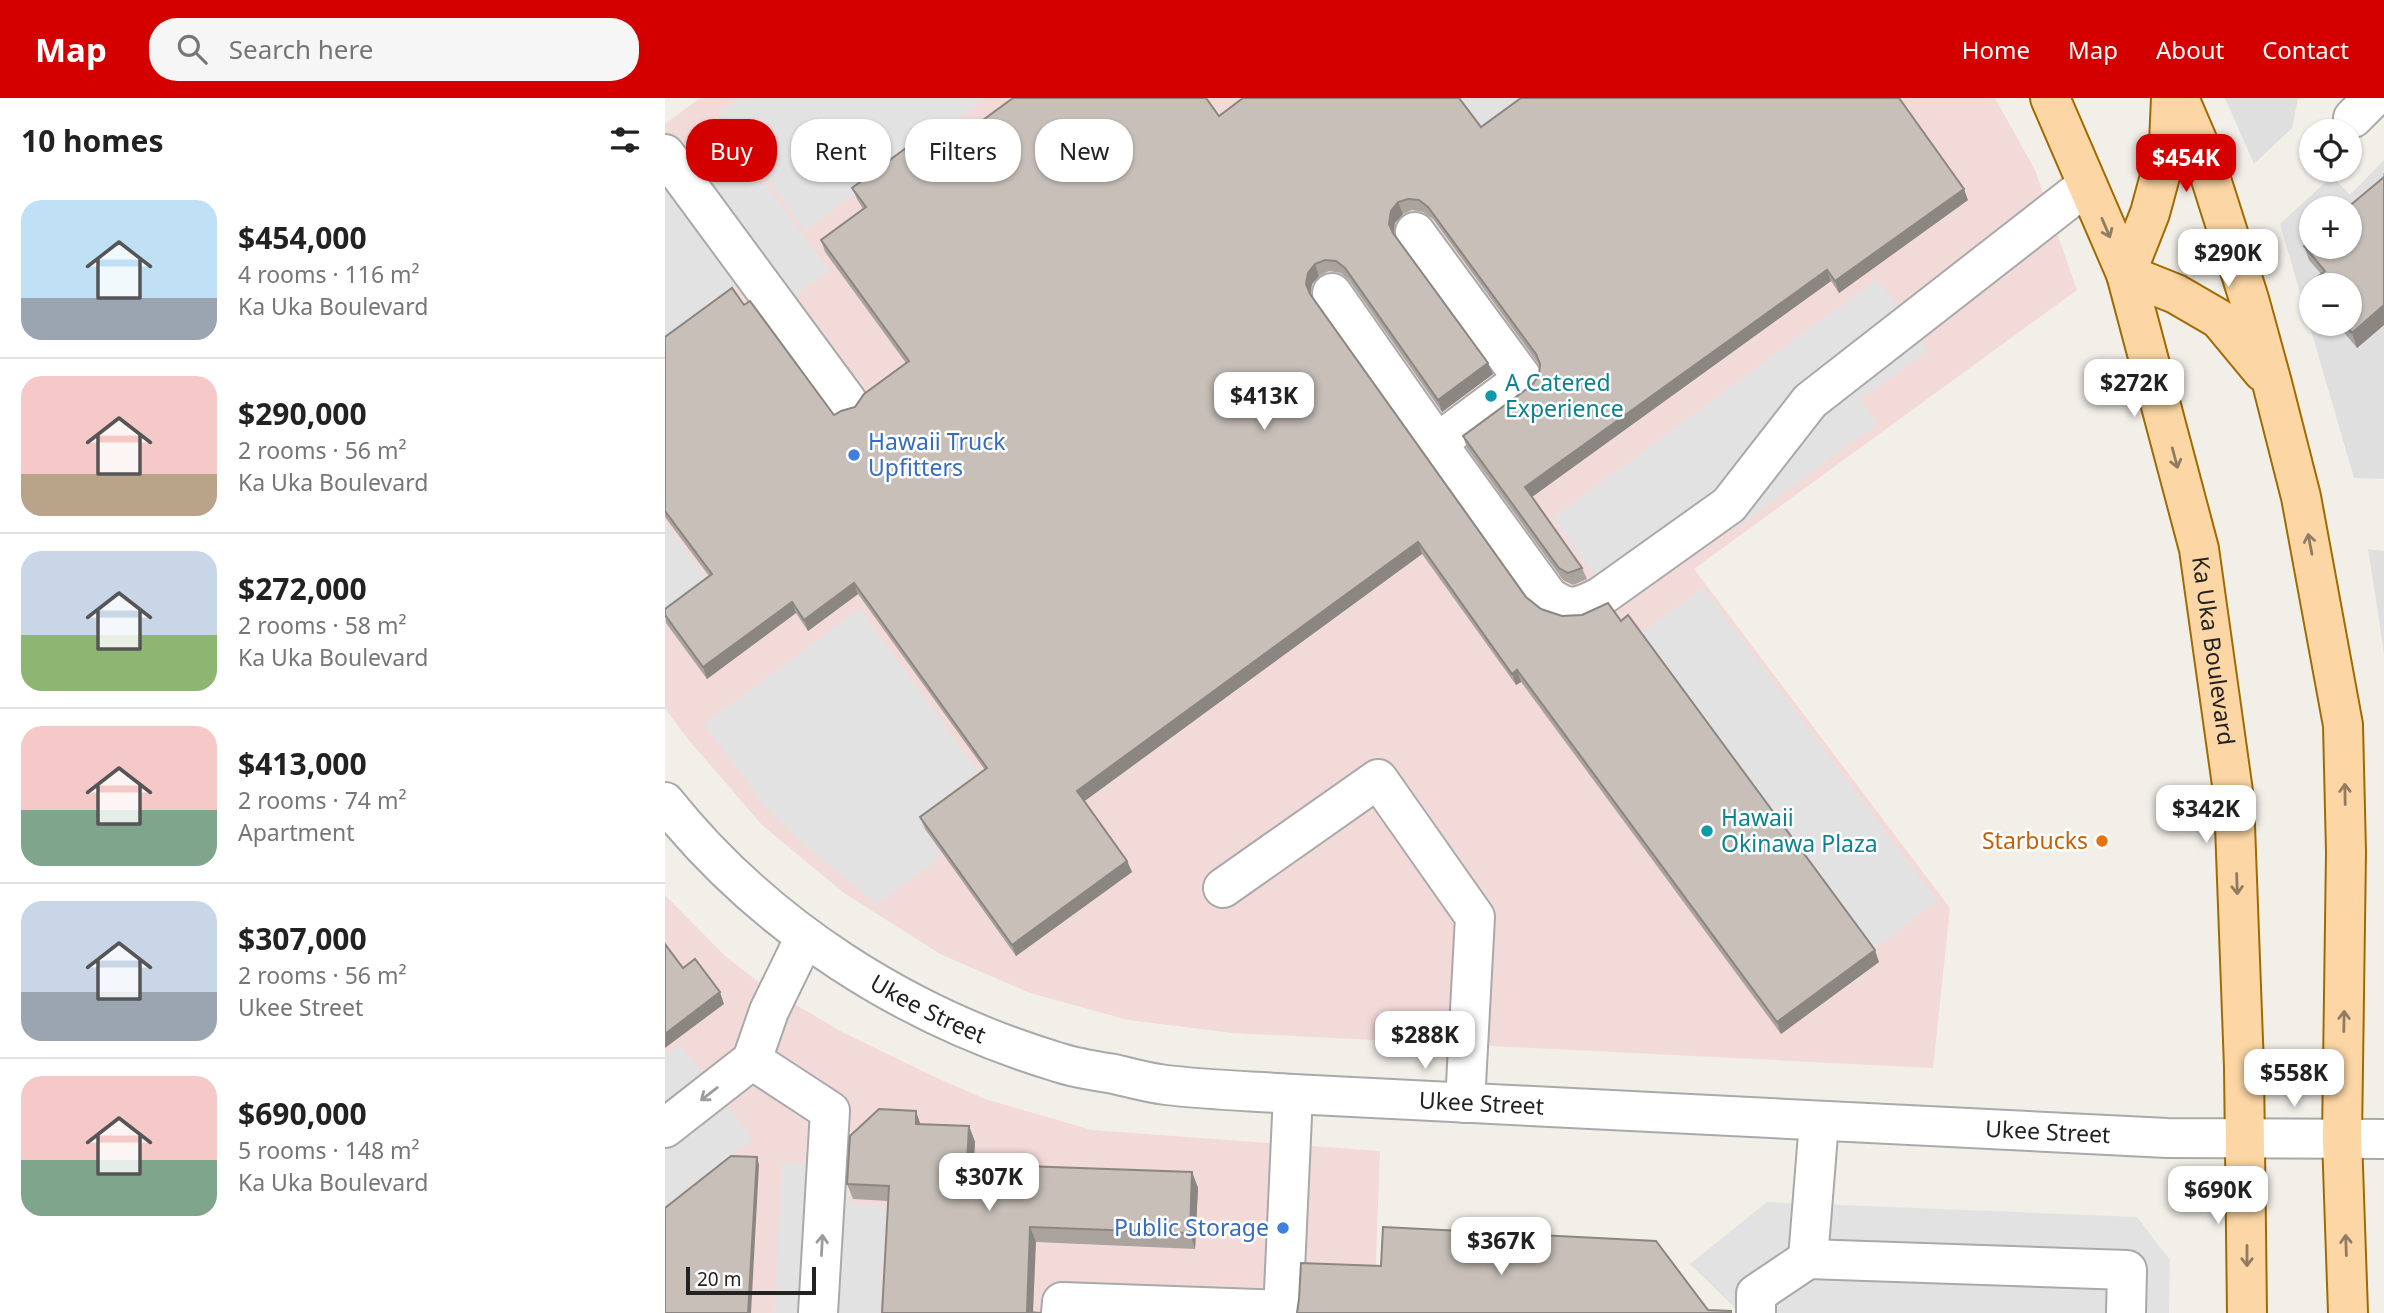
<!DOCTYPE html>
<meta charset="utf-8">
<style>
:root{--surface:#fff;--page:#f6f6f6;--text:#222;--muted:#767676;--line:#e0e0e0;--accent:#d40000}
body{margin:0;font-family:"Noto Sans",sans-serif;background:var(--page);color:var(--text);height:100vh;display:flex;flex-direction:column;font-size:26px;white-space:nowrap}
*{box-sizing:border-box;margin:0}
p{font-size:23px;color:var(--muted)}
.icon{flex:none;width:38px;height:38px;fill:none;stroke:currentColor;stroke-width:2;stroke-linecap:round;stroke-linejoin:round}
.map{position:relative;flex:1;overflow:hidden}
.panel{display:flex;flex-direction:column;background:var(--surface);width:665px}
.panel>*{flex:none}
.top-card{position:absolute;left:21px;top:21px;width:665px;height:63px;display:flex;gap:14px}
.controls{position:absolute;left:1634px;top:21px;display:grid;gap:14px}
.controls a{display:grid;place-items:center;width:63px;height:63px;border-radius:50%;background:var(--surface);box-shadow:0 2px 5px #0004;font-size:35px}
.scale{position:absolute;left:21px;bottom:18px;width:130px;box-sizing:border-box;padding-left:7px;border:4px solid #222;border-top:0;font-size:19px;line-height:24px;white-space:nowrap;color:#222;-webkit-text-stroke:5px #fff;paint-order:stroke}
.price{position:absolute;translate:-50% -60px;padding:0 16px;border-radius:14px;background:#fff;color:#222;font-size:23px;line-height:46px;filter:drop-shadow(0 2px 4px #0008)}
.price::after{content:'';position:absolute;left:50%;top:42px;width:21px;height:16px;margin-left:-10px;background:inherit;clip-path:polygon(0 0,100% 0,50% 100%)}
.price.current{background:var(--accent);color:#fff}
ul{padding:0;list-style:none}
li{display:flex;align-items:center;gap:21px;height:175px;padding:0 21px}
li+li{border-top:2px solid var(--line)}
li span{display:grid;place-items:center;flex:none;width:196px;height:140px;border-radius:21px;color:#555}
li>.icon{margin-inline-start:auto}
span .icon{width:84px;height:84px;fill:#fffc;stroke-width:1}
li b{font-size:30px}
h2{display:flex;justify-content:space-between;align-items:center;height:84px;padding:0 21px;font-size:30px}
.tag{padding:0 24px;border-radius:28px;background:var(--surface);box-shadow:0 2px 5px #0004;font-size:24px;line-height:63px}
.tag.current{background:var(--accent);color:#fff}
header{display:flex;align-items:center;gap:42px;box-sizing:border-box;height:98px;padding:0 35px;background:var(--accent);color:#fff}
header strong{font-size:33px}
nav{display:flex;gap:38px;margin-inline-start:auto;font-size:24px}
.search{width:490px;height:63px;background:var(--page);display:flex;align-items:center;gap:18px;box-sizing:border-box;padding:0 24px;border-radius:28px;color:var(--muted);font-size:26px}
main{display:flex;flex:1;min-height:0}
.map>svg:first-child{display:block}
.residential{fill:#e0dfdf;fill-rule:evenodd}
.commercial{fill:#f2dad9}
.parking{fill:#e2e2e2}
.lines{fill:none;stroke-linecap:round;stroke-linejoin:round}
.minor-casing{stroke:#a9a9a9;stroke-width:42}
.major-casing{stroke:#a06b00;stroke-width:42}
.minor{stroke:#fff;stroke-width:38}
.major{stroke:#fcd6a4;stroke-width:38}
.wall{fill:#aba49e}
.shaded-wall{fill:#8b8681}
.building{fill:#c7bfb8;stroke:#8b8681;stroke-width:2}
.oneway{stroke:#8f7c63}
.oneway2{stroke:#9c9c9c}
.culture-dot{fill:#0f9aa8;stroke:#fff;stroke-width:2.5}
.shop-dot{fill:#3f7fe0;stroke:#fff;stroke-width:2.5}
.food-dot{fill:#e8710a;stroke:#fff;stroke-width:2.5}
.labels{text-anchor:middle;stroke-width:5;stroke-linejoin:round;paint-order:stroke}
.culture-label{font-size:23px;fill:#0d838f;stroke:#fff;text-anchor:start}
.shop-label{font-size:23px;fill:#366cbe;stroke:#fff;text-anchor:start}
.street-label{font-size:23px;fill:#222;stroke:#fff}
.food-label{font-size:23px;fill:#c56008;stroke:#fff;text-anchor:end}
</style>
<header>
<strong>Map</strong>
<div class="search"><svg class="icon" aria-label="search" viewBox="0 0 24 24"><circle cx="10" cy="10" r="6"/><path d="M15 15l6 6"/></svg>Search here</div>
<nav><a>Home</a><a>Map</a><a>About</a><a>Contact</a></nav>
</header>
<main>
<section class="panel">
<h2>10 homes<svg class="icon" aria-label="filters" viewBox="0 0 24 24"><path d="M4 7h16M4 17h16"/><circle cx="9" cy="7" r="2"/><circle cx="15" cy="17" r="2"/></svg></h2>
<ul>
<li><span style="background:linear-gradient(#bfe0f5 70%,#9aa5b1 0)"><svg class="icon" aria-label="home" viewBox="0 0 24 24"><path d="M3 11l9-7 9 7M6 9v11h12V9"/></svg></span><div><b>$454,000</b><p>4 rooms · 116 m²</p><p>Ka Uka Boulevard</p></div></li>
<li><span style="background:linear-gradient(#f6c9c9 70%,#b9a48a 0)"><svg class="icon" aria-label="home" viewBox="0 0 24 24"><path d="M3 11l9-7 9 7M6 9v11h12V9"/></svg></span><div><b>$290,000</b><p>2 rooms · 56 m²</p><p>Ka Uka Boulevard</p></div></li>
<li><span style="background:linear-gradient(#c9d6e8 60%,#8fb573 0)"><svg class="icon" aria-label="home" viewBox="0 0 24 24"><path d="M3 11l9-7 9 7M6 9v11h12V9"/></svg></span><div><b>$272,000</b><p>2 rooms · 58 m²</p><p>Ka Uka Boulevard</p></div></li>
<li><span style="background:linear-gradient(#f6c9c9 60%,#7fa58c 0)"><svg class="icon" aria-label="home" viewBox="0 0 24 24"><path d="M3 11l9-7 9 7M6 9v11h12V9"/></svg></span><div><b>$413,000</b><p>2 rooms · 74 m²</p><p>Apartment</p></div></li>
<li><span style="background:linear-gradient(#c9d6e8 65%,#9aa5b1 0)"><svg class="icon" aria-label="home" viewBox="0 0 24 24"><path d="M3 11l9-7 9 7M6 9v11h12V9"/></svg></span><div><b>$307,000</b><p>2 rooms · 56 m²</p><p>Ukee Street</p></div></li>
<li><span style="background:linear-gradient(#f6c9c9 60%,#7fa58c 0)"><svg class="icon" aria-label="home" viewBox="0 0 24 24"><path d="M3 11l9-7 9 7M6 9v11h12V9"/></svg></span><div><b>$690,000</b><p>5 rooms · 148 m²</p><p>Ka Uka Boulevard</p></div></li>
</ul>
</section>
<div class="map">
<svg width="1719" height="1215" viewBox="0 0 1719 1215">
<rect width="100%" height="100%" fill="#f2efe9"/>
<g class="residential">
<path d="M1560,0h73l-6,30 -38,36z"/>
<path d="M1719,62v319l-30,-1 -74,-254 52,-48 18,19zM1647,110h38v39h-38zM1647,187h38v39h-38z"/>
<path d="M1703,451l16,2v103l-9,-61z"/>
</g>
<g class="commercial">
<path d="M35,0h1295l40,72 42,120 -383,279 256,339 -17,160 -700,-35 -105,-13 -98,-27 -90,-39 -96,-61 -82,-68 -75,-87 -22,-30v-584z"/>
<path d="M0,797l60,61 36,28 81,48 93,45 50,22 107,31 288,21 -6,162h-709z"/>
</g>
<g class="parking">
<path d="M73,0h248l-181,133 -86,-119z"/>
<path d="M793,0h76l-49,37z"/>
<path d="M57,27l107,146 -66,47 -25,-33 -73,54v-173z"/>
<path d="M1212,181l51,71 -68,50 17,24 -142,105 -24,-34 -114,84 -44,-61z"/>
<path d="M0,424l45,61 -45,34z"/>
<path d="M1038,489l234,314 -62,47 -234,-315z"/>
<path d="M195,511l126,173 -63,45 19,29 -65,48 -67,-54 -45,-44 -61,-82z"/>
<path d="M15,946l73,95 -88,67v-150z"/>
<path d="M117,1065l69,4 -2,37 37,2 -6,107h-106z"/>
<path d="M1102,1104l370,15 33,43 -1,53h-429l-50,-49z"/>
</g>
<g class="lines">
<defs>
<g id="minor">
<path d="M1688,20l20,-20"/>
<path d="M0,56l182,247"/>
<path d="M750,134l108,147 -86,64"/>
<path d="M667,195l105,150 111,153c22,16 29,12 52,1l129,-92 81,-104 277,-216"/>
<path id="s1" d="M0,704c100,125 240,214 392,260 18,6 38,9 57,12 17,4 34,9 52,11 42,5 85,6 127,9l874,44 217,1"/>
<path d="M558,790l155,-109 97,138 -10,186"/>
<path d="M87,962l78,51 -12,202"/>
<path d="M0,1030l87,-68 17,-49 36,-74"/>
<path d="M1143,1161l11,-137"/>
<path d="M396,1215l1,-11 221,8"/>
<path d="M618,1215l10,-219"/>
<path d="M1091,1215v-19l52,-35 319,11 -1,43"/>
</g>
<g id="major">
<path id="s2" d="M1385,0l76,176 73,275 35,250 10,268 3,246"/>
<path d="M1514,0l24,56 46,145 23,84 29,114 42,228 3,127 -4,286 6,175"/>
<path d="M1461,176l50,20 43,25 44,53"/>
<path d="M1461,176l24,-61 19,-70 2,-45"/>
</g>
</defs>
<use href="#minor" class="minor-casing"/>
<use href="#major" class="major-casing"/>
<use href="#minor" class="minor"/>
<use href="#major" class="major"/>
</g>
<g class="wall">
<path d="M554,18l262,11 487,73 -129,93 -8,-12 -299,216 50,71 5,11 -14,6 -10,-5 -96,-132 -4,-12 69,-51 7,-10 1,-9 -107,-147 -10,-7 -11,-2 -9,4 -8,9 -1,11 99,140 -51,38 -93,-132 -8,-7 -12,-2 -10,5 -7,8 -2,11 216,302 353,365 -98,72 -260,-352 -5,3 -94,-131 -338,247 43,60 5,11 -116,84 -91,-127 -5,-12 65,-47 -127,-176 -50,37 -12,-18 -89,66 -41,-56 -1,-14 44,-33 -44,-59v-180l79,-32 90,110 21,-8 51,-44 -81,-111 -4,-12 42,-31 -6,-10 -5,-11 90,-38z"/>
<path d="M1719,75v152l-27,23 -20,-24h13l-38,-39v4l-2,-6 11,-9 -12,-14 -5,-14 80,-69 -1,-3z"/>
<path d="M256,1026l48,2 6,16 -2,22 219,8 6,16 -3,61 -159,-7 -154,71 7,-112 -36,-2 -6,-15z"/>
</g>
<g class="shaded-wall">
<path d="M1299,91l4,11 -129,93 -4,-12z"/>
<path d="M733,104l5,12 -8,9 -2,12 -4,-11 2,-13z"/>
<path d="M650,166l4,12 -7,8 -2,12 -4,-12 2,-11z"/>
<path d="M1162,172l4,11 -302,218 -4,-12z"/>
<path d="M1719,207v20l-27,23 -5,-15z"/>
<path d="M823,265l5,11 -51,38 -4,-12z"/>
<path d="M753,444l4,12 -340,249 -5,-12z"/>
<path d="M189,485l4,11 -50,37 -4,-11z"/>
<path d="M127,504l4,11 -89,66 -4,-12z"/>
<path d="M852,572l4,12 -5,3 -4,-11z"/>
<path d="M462,763l5,11 -116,84 -4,-11z"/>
<path d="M1210,852l4,12 -98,72 -4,-12z"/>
<path d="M55,894l4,12 -59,44v-14z"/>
<path d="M251,1013l5,15 -5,-2z"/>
<path d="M304,1028l6,16 -2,37 -6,-15z"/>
<path d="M92,1059l2,8 -8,148h-3z"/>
<path d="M527,1074l6,16 -3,61 -5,-16z"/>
<path d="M365,1129l6,15 -3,71h-6z"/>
</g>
<g class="building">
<path d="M348,0h193l13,18 24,-18h216l22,29 40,-29h378l65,91 -129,92 -8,-11 -302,217 57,81 -14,5 -9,-5 -96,-132 69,-51 7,-10 1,-11 -4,-10 -108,-147 -9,-7 -11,-1 -10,3 -7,9 -2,13 4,9 95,130 -50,37 -93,-132 -9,-7 -11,-1 -10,4 -7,9 -2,11 4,10 216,303 15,12 21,7 20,-1 26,-12 13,18 7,-6 247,335 -98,72 -260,-352 -5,4 -94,-132 -341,249 50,70 -115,84 -92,-128 67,-49 -133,-185 -50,37 -12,-18 -89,65 -38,-52v-6l47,-35 -47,-63v-174l67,-49 12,17 6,-4 84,114 7,-4 14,-4 9,-13 45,-33 -88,-121 45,-33 -14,-19 77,-57 13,19z"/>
<path d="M1719,79v128l-32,28 -8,-9h6v-39l-38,1 -2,-3 15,-12 -21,-25 8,-7v8h38v-39h-3z"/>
<path d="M0,846l18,24 12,-9 25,33 -55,42z"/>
<path d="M214,1011l37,2v13l53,2 -2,38 225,8 -2,61 -160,-6 -3,85 14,1h-159l7,-127 -42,-2 3,-48z"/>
<path d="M66,1058l26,1 -9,156h-83v-105z"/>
<path d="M718,1129l273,14 52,69 23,1v2h-434l2,-14 2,-36 80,3z"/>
</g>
<defs><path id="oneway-shaft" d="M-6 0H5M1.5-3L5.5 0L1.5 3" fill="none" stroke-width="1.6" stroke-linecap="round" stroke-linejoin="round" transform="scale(1.75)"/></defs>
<g class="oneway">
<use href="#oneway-shaft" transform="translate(1441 130) rotate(67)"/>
<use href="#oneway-shaft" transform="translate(1510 360) rotate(75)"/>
<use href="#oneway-shaft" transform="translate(1645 446) rotate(-101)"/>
<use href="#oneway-shaft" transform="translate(1680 696) rotate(-91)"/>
<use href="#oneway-shaft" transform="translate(1572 786) rotate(88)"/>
<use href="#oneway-shaft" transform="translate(1679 923) rotate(-89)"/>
<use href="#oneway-shaft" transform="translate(1681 1147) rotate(-92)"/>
<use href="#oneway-shaft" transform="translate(1582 1158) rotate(90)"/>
</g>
<g class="oneway2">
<use href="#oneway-shaft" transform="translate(44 996) rotate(142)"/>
<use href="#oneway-shaft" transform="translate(157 1147) rotate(-87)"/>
</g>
<g class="culture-dot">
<circle cx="826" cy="298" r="7"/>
<circle cx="1042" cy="733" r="7"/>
</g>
<g class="shop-dot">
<circle cx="189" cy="357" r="7"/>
<circle cx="618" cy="1130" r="7"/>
</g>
<circle class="food-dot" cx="1437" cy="743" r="7"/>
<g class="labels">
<g class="culture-label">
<text x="840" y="293">A Catered<tspan x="840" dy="26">Experience</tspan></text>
<text x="1056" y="728">Hawaii<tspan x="1056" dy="26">Okinawa Plaza</tspan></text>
</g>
<g class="shop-label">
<text x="203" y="352">Hawaii Truck<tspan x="203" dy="26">Upfitters</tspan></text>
<text x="604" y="1138" text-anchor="end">Public Storage</text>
</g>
<g class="street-label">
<text dy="8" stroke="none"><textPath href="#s2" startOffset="579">Ka Uka Boulevard</textPath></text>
<text dy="8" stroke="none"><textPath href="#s1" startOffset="338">Ukee Street</textPath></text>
<text dy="8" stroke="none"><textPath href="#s1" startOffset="905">Ukee Street</textPath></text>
<text dy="8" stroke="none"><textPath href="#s1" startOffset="1472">Ukee Street</textPath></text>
</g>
<g class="food-label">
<text x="1423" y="751">Starbucks</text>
</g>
</g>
</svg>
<div class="controls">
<a><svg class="icon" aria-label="locate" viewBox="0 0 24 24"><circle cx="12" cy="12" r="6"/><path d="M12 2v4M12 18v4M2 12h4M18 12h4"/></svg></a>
<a>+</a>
<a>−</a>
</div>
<div class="scale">20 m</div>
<b class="price current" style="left:1521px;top:96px">$454K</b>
<b class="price" style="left:1563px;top:191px">$290K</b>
<b class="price" style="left:1469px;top:321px">$272K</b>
<b class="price" style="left:599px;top:334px">$413K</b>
<b class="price" style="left:1541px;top:747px">$342K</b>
<b class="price" style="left:760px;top:973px">$288K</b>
<b class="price" style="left:1629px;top:1011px">$558K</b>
<b class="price" style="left:324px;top:1115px">$307K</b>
<b class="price" style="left:1553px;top:1128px">$690K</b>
<b class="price" style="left:836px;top:1179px">$367K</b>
<div class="top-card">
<a class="tag current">Buy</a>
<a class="tag">Rent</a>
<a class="tag">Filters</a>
<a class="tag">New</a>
</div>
</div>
</main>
